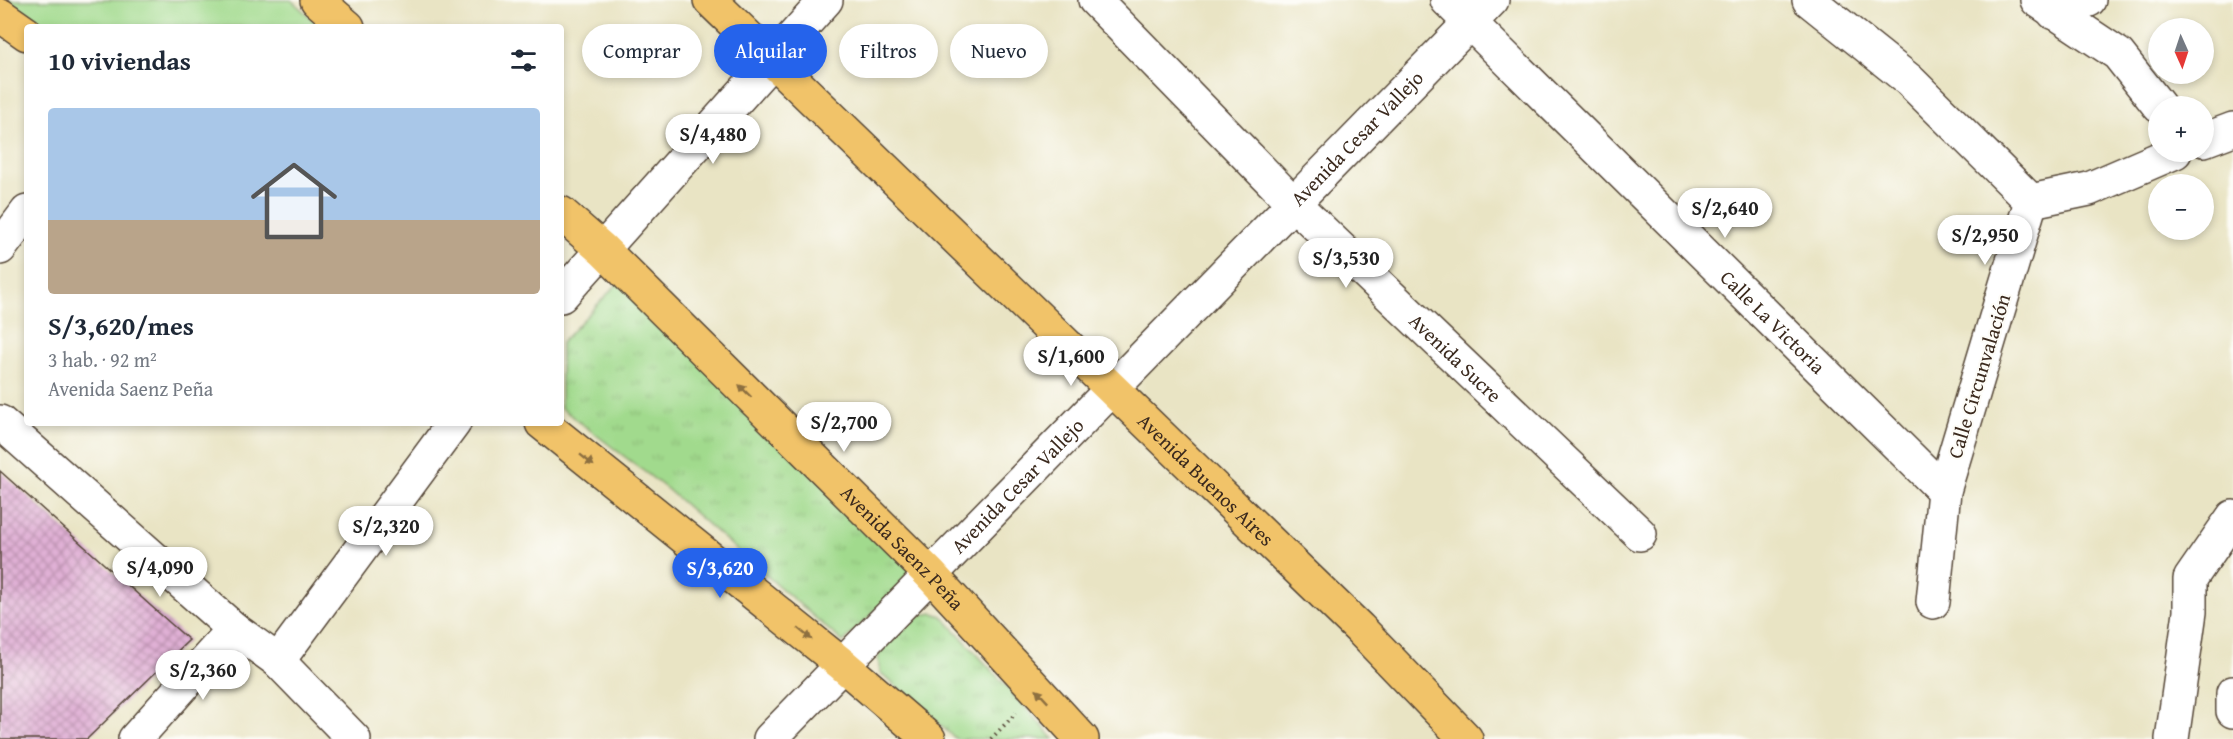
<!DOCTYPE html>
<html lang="es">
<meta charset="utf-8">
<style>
:root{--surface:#fff;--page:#f2f2f3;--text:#1f2937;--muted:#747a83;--line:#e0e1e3;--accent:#2563eb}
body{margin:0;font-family:"Gentium Book Plus",serif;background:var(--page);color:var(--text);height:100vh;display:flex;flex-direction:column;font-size:22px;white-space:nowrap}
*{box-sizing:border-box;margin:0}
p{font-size:20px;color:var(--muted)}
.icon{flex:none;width:33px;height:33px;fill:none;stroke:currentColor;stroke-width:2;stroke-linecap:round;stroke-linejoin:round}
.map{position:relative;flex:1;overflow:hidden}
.details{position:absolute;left:24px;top:24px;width:540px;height:402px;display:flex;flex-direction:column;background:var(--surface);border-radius:6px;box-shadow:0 3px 9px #0003}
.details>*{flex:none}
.hud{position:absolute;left:582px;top:24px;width:570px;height:54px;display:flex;gap:12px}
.needle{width:39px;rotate:177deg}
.buttons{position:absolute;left:2148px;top:18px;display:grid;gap:12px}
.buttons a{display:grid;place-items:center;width:66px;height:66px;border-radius:50%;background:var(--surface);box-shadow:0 3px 9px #0003;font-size:30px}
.price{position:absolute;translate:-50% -51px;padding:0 14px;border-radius:21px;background:#fff;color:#222;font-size:20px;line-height:39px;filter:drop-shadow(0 2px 3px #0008)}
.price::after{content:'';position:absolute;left:50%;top:36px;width:18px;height:14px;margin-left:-9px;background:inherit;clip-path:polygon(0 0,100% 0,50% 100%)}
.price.current{background:var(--accent);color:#fff}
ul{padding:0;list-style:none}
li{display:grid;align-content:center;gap:12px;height:318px;padding:0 24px}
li+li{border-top:2px solid var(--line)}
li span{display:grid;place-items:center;height:186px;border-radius:6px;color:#555}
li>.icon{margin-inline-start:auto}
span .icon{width:108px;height:108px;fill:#fffc;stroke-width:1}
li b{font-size:26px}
h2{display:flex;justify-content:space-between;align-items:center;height:72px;padding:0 24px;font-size:26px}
.pill{padding:0 21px;border-radius:27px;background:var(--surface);box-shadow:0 3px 9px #0003;font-size:21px;line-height:54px}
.pill.current{background:var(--accent);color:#fff}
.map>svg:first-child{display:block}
.grass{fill:url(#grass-tufts);stroke:#6e8256;stroke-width:1.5}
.garden{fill:#a1da8d;stroke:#6e8256;stroke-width:1.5}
.building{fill:url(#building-cross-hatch)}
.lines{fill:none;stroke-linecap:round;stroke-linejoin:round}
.minor-casing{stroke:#554637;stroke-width:36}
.major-casing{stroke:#554637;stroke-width:36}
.path{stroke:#554637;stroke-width:4;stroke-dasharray:1.5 4.5;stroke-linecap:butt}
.minor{stroke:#fff;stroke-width:33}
.major{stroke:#f1c369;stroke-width:33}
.oneway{fill:#8d6f40}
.labels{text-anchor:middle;stroke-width:4.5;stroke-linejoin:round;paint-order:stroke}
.street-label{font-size:20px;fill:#3b2a1e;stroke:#fdfcf7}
</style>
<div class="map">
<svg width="2233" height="739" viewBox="0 0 2233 739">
<defs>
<pattern id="grass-tufts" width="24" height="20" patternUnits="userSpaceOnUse" patternTransform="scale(1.5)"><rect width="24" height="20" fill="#a1da8d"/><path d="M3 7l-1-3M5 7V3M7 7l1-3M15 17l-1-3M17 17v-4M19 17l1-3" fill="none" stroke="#8cbb79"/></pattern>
<pattern id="building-cross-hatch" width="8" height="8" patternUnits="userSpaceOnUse" patternTransform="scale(1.5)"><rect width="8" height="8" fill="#e0b0d5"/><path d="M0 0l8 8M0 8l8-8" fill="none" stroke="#b78fac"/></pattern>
</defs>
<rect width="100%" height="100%" fill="#fdfcf7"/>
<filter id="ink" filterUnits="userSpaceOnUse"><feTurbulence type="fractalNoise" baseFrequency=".0167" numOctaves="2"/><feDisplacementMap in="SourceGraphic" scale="12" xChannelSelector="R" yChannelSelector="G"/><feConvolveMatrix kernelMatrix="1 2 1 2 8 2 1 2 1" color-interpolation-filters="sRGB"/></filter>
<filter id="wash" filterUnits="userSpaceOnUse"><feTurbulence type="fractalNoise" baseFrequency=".008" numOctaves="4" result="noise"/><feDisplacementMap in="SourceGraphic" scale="24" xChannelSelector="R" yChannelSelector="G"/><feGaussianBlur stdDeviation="1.35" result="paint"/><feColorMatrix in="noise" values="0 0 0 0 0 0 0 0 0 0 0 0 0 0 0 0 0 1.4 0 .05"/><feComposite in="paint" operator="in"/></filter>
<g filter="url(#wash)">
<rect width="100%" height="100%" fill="#e9e4c4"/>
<g class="grass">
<path d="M618,283l300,286 -75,73 -176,-153 -106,-81v-65z"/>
<path d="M933,613l9,3 112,123h-98l-76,-67 -2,-14 5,-11 38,-32z"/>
</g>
<path class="garden" d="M4,0h287l30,27h-280z"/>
<g id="blocks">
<path class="building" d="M0,471l189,169 -102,99h-87z"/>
</g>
</g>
<g filter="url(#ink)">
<use href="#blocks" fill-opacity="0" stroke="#554637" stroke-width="1.5"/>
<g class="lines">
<defs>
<g id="minor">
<path id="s1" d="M1095,0l198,203 347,331"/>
<path id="s2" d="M1447,0l497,491"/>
<path d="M1809,0l100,80 122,121 -87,290 -11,111"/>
<path d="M2037,0l81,54 41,52"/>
<path d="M2054,13l35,-13"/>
<path d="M2204,140l29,-11"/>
<path d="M2031,201l58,-12 86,-37"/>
<path d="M0,248l27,-36"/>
<path d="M561,296l265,-296"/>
<path d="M0,422l234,207 44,32 76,78"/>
<path d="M278,661l176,-238"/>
<path d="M2233,693v18"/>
<path d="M135,739l99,-110"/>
<path id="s3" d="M770,739l722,-739"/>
<path d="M2172,739l18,-127v-33l43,-62"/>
</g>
<g id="major">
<path d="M317,0l31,27"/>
<path id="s4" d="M710,0l649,628 107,111"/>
<path d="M0,15l27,19"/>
<path id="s5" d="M561,213l42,37 327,324 152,165"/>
<path d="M542,423l301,242 86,74"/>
</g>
</defs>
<use href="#minor" class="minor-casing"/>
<use href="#major" class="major-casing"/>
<path class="path" d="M991,739l25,-26"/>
<use href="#minor" class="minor"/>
<use href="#major" class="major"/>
</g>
<defs><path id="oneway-solid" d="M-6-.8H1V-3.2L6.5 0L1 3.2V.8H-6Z" transform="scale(1.5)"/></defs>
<g class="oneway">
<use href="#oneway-solid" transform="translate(745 391) rotate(-135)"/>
<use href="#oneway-solid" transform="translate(587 460) rotate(39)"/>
<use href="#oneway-solid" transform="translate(805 634) rotate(39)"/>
<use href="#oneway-solid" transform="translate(1042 696) rotate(-133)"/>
</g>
</g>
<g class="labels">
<g class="street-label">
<text dy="7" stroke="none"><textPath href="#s3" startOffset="840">Avenida Cesar Vallejo</textPath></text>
<text dy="7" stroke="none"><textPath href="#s2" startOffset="458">Calle La Victoria</textPath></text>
<text dy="7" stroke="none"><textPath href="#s1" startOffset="508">Avenida Sucre</textPath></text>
<text transform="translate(1979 376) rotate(-73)" y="7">Calle Circunvalación</text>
<text dy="7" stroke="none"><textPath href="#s4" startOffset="690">Avenida Buenos Aires</textPath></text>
<text dy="7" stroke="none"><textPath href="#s3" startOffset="354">Avenida Cesar Vallejo</textPath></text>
<text dy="7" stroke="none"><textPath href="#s5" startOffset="478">Avenida Saenz Peña</textPath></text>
</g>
</g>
</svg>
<div class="buttons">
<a><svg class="needle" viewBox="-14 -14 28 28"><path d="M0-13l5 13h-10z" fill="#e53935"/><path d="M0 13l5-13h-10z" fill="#747a83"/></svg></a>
<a>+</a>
<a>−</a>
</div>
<b class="price" style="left:713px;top:165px">S/4,480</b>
<b class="price" style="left:1725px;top:239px">S/2,640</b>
<b class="price" style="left:1985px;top:266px">S/2,950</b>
<b class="price" style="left:1346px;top:289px">S/3,530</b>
<b class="price" style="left:1071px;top:387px">S/1,600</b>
<b class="price" style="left:844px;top:453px">S/2,700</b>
<b class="price" style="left:386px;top:557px">S/2,320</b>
<b class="price" style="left:160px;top:598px">S/4,090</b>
<b class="price current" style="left:720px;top:599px">S/3,620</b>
<b class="price" style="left:203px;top:701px">S/2,360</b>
<div class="hud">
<a class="pill">Comprar</a>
<a class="pill current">Alquilar</a>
<a class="pill">Filtros</a>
<a class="pill">Nuevo</a>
</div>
<section class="details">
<h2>10 viviendas<svg class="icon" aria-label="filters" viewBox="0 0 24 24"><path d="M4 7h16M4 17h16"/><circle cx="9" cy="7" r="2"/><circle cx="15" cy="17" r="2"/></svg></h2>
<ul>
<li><span style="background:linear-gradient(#a9c7e8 60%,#b9a48a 0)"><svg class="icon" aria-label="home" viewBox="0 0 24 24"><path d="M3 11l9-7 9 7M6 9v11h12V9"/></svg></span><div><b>S/3,620/mes</b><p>3 hab. · 92 m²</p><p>Avenida Saenz Peña</p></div></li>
</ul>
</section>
</div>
